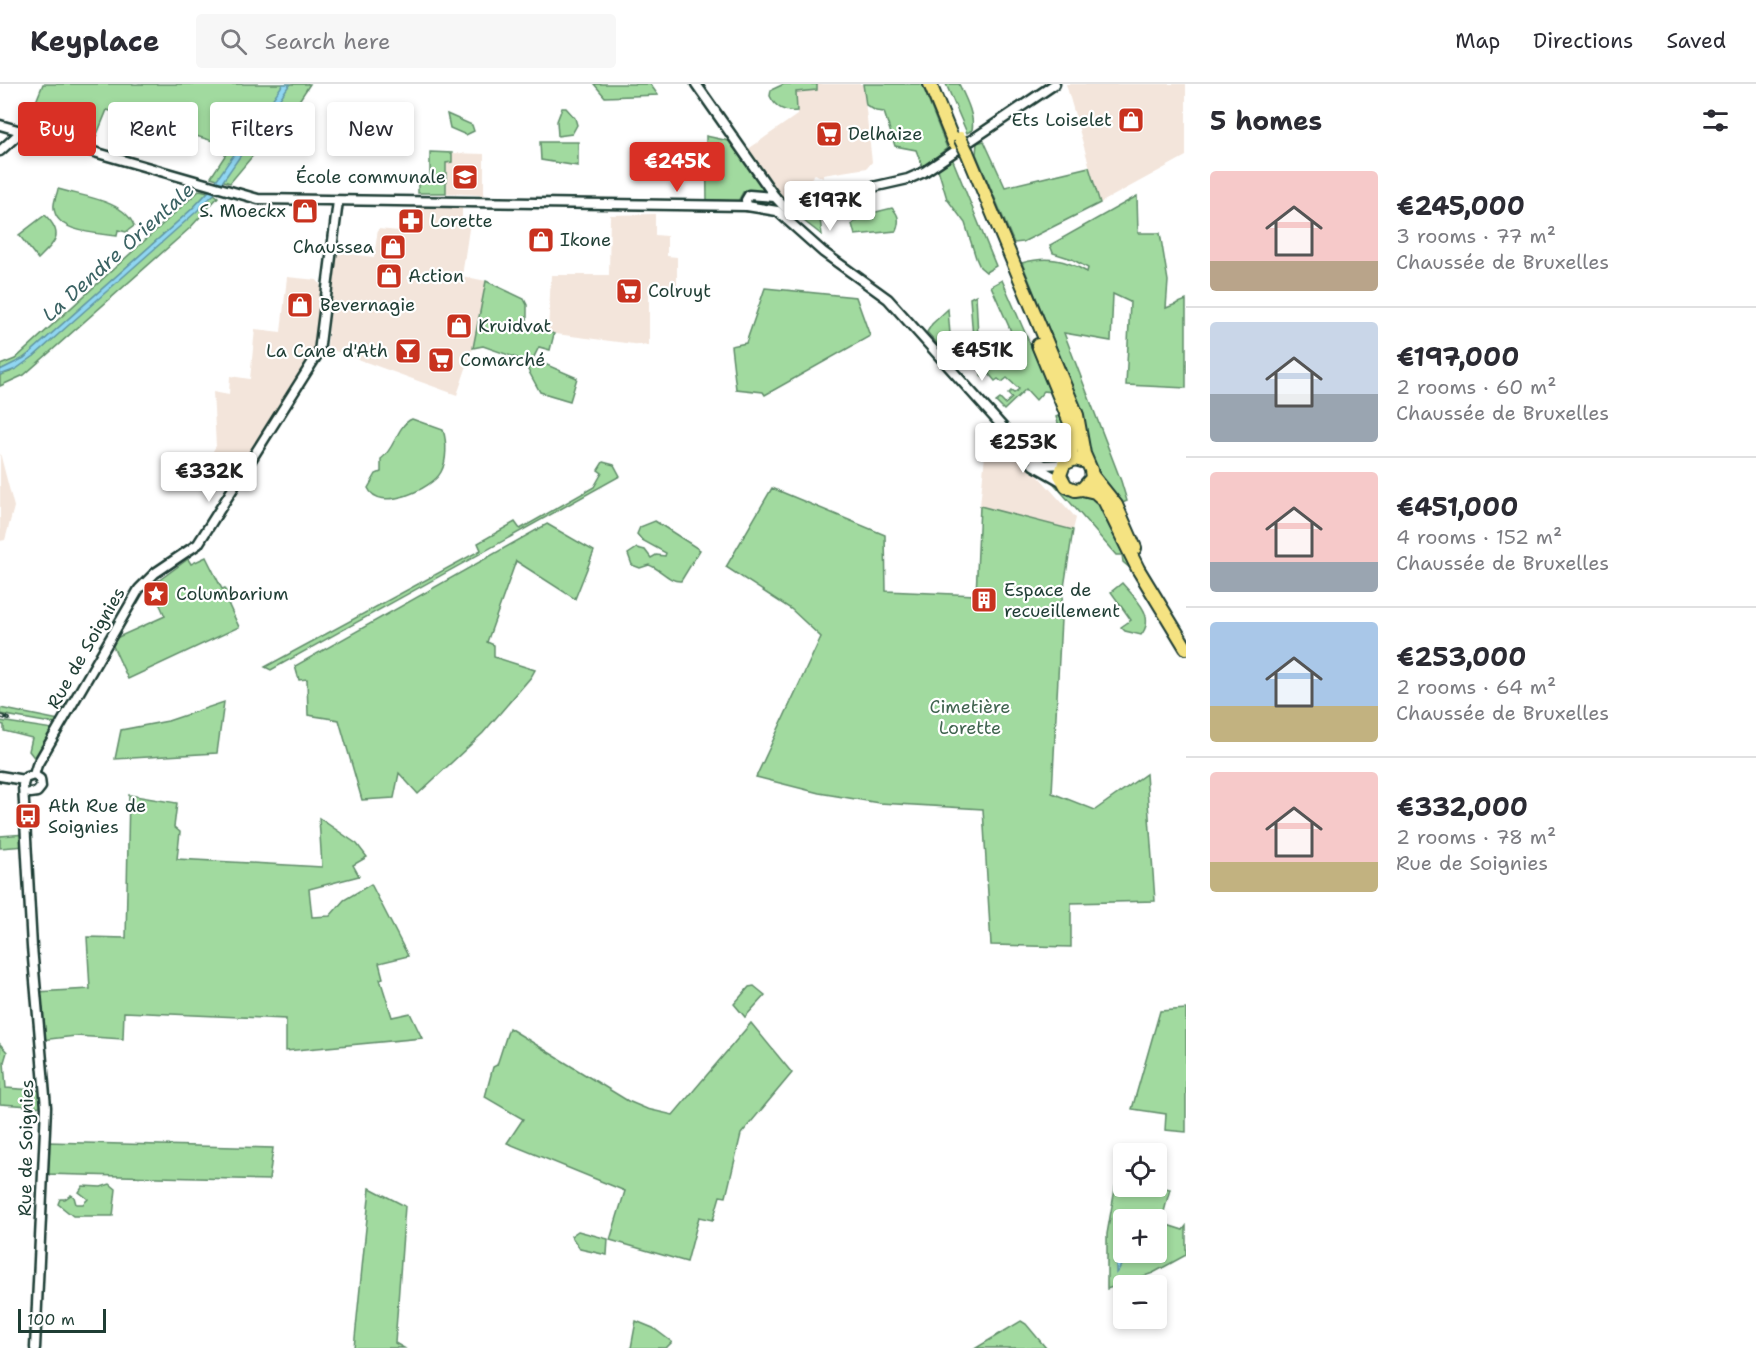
<!DOCTYPE html>
<meta charset="utf-8">
<style>
:root{--surface:#fff;--page:#f7f7f7;--text:#2b2b33;--muted:#7c7c81;--line:#e1e1e2;--accent:#d93025}
body{margin:0;font-family:"Shantell Sans",sans-serif;background:var(--page);color:var(--text);height:100vh;display:flex;flex-direction:column;font-size:22px;white-space:nowrap}
*{box-sizing:border-box;margin:0}
p{font-size:20px;color:var(--muted)}
.icon{flex:none;width:33px;height:33px;fill:none;stroke:currentColor;stroke-width:2;stroke-linecap:round;stroke-linejoin:round}
.map{position:relative;flex:1;overflow:hidden}
.sheet{display:flex;flex-direction:column;background:var(--surface);width:570px}
.sheet>*{flex:none}
.hud{position:absolute;left:18px;top:18px;width:570px;height:54px;display:flex;gap:12px}
.buttons{position:absolute;left:1113px;top:1059px;display:grid;gap:12px}
.buttons a{display:grid;place-items:center;width:54px;height:54px;border-radius:6px;background:var(--surface);box-shadow:0 3px 9px #0003;font-size:30px}
.scale{position:absolute;left:18px;bottom:15px;width:88px;box-sizing:border-box;padding-left:6px;border:3px solid #1f3d34;border-top:0;font-size:16px;line-height:21px;white-space:nowrap;color:#1f3d34;-webkit-text-stroke:4px #fff;paint-order:stroke}
.price{position:absolute;translate:-50% -51px;padding:0 14px;border-radius:6px;background:#fff;color:#222;font-size:20px;line-height:39px;filter:drop-shadow(0 2px 3px #0008)}
.price::after{content:'';position:absolute;left:50%;top:36px;width:18px;height:14px;margin-left:-9px;background:inherit;clip-path:polygon(0 0,100% 0,50% 100%)}
.price.selected{background:var(--accent);color:#fff}
ul{padding:0;list-style:none}
li{display:flex;align-items:center;gap:18px;height:150px;padding:0 24px}
li+li{border-top:2px solid var(--line)}
li span{display:grid;place-items:center;flex:none;width:168px;height:120px;border-radius:6px;color:#555}
li>.icon{margin-inline-start:auto}
span .icon{width:72px;height:72px;fill:#fffc;stroke-width:1}
li b{font-size:26px}
h2{display:flex;justify-content:space-between;align-items:center;height:72px;padding:0 24px;font-size:26px}
.tag{padding:0 21px;border-radius:6px;background:var(--surface);box-shadow:0 3px 9px #0003;font-size:21px;line-height:54px}
.tag.selected{background:var(--accent);color:#fff}
header{display:flex;align-items:center;gap:36px;box-sizing:border-box;height:84px;padding:0 30px;background:var(--surface);border-bottom:2px solid var(--line)}
header strong{font-size:28px}
nav{display:flex;gap:33px;margin-inline-start:auto;font-size:21px}
.search{width:420px;height:54px;background:var(--page);display:flex;align-items:center;gap:15px;box-sizing:border-box;padding:0 21px;border-radius:6px;color:var(--muted);font-size:22px}
main{display:flex;flex:1;min-height:0}
.map>svg:first-child{display:block}
.built{fill:#f3e5db}
.green{fill:#a1da9f;stroke:#608c6a;stroke-width:1.5;fill-rule:evenodd}
.water{fill:#90d6f2;stroke:#6399a6;stroke-width:1.5}
.lines{fill:none;stroke-linecap:round;stroke-linejoin:round}
.minor-casing{stroke:#1f3d34;stroke-width:13}
.highway-casing{stroke:#1f3d34;stroke-width:16}
.minor{stroke:#fff;stroke-width:8}
.highway{stroke:#f5e382;stroke-width:12}
.rail-casing{stroke:#1f3d34;stroke-width:4}
.rail{stroke:#fff;stroke-width:1.5;stroke-dasharray:4.5;stroke-linecap:butt}
.highway-bridge-casing{stroke:#1f3d34;stroke-width:16;stroke-linecap:butt}
.highway-bridge{stroke:#f5e382;stroke-width:12}
.labels{text-anchor:middle;stroke-width:4.5;stroke-linejoin:round;paint-order:stroke}
.poi-label{font-size:18px;fill:#1f3d34;stroke:#fff;text-anchor:start}
.street-label{font-size:18px;fill:#1f3d34;stroke:#fff}
.park-label{font-size:18px;fill:#40644f;stroke:#fff}
.water-label{font-size:20px;font-style:italic;fill:#3b6364;stroke:#fff}
</style>
<header>
<strong>Keyplace</strong>
<div class="search"><svg class="icon" aria-label="search" viewBox="0 0 24 24"><circle cx="10" cy="10" r="6"/><path d="M15 15l6 6"/></svg>Search here</div>
<nav><a>Map</a><a>Directions</a><a>Saved</a></nav>
</header>
<main>
<div class="map">
<svg width="1186" height="1264" viewBox="0 0 1186 1264">
<rect width="100%" height="100%" fill="#fff"/>
<filter id="ink" filterUnits="userSpaceOnUse"><feTurbulence type="fractalNoise" baseFrequency=".0167" numOctaves="2"/><feDisplacementMap in="SourceGraphic" scale="12" xChannelSelector="R" yChannelSelector="G"/><feConvolveMatrix kernelMatrix="1 2 1 2 8 2 1 2 1" color-interpolation-filters="sRGB"/></filter>
<g filter="url(#ink)">
<g class="built">
<path d="M817,0h46l9,78 -5,6 -44,7v3l-8,-4 -17,18 6,7 -15,4 -17,-15 -28,-36 53,-37 -1,-23 21,-2z"/>
<path d="M1066,0h120v72l-86,47z"/>
<path d="M452,69l32,1v41l-38,-2v-30l6,-2z"/>
<path d="M421,123l41,1v11l8,3 -8,54 24,5 -11,61 -18,53 -130,-47 8,-96 39,5 4,-28 21,2 16,-3z"/>
<path d="M655,130v21l12,1v20l10,1v29l-28,-1v61l-101,-13 3,-58h58l1,-60z"/>
<path d="M287,193l30,3 8,11 -8,48 -6,20 -30,45 5,3 -29,46 -48,5 7,-12 -3,-54 16,3 1,-19 20,3 5,-50 26,3z"/>
<path d="M988,341h4l84,93 -3,12 -93,-24z"/>
<path d="M0,369l14,54 -9,33 -5,1z"/>
</g>
<g class="green">
<path d="M43,0h267l-29,44 -21,19 -30,36 -19,-6 32,-49 -13,18 -123,-36 -16,39 -61,-20 -1,-10z"/>
<path d="M594,0h56l8,11 -53,2z"/>
<path d="M784,0h33v6l-21,2 1,19c-12,2 -22,-4 -27,-15l1,-6z"/>
<path d="M863,0h59l25,64 -24,20 -7,-18 -21,-4 -11,-34 -8,-1 -10,-6z"/>
<path d="M946,0h13c6,13 16,31 13,46l-5,3z"/>
<path d="M562,24h4l9,10 2,7 -5,9 -14,2 -1,-15z"/>
<path d="M447,30l25,11 2,6 -8,4 -16,-7z"/>
<path d="M706,52l23,5 38,51h-24l-5,9 -31,-1z"/>
<path d="M984,57l21,46 84,-20 11,36 -77,39 -9,1 -38,-89 1,-11z"/>
<path d="M540,58h38v24l-37,-6z"/>
<path d="M430,68l22,1v9l-6,1v30h-28v-15l12,-1z"/>
<path d="M952,74l44,108 -10,6 -6,-5 -4,-9 -11,-35 -18,-24 -9,-30z"/>
<path d="M58,105c22,7 67,11 76,37l-8,6 -8,-2 -1,6c-19,-3 -61,-3 -63,-28 -1,-6 3,-13 4,-19z"/>
<path d="M200,106l8,2 -16,17 -162,144 -12,9 -18,8v-5l15,-6z"/>
<path d="M214,110l4,3 -28,31 -166,147 -24,11v-11l10,-3 24,-16z"/>
<path d="M1137,112l1,37h22l8,48 -2,27 20,-8v88l-60,-3 4,-83 -17,-8 -2,47 -47,-8 57,148 6,20 -7,3 -24,-27 -10,-29 -6,-42 -58,-143c25,-7 43,-4 65,9l1,-4 -16,-9 -19,-6 -3,-8z"/>
<path d="M892,124c7,7 8,13 4,23l-41,4 -3,-11 12,-9z"/>
<path d="M816,126l3,1 3,24 -18,-14z"/>
<path d="M45,131c20,20 10,27 -7,44l-19,-24z"/>
<path d="M1002,196l49,112 -7,-1 -8,9 -10,-11 -22,21 -8,-8 4,-3 5,5 7,-6 -4,-4 3,-3 3,2 5,-4 -12,-11 -5,4 -4,-3 -3,2 -6,-7 1,-4 -7,7 -2,-2 2,-13 35,2 -8,-35 -19,-43z"/>
<path d="M486,197l38,18 3,6v19l27,10 -4,16 -11,-3 -6,12 44,19 -7,23 -30,-9 -12,-22 3,-7 -48,-17 -10,2z"/>
<path d="M765,204l91,9 14,39 -105,59 -2,-3 -27,-3 -5,-43 15,-3z"/>
<path d="M976,211l2,42h5v15h-9l-4,-54z"/>
<path d="M948,225l4,51 -25,-28 5,-8z"/>
<path d="M1060,331l9,15 -4,27 -15,6 -9,-3 24,-16 -9,-27z"/>
<path d="M412,335l31,11c4,12 4,31 -2,42 -9,17 -62,41 -73,16l8,-14 5,-2v-13c14,-10 16,-34 31,-40z"/>
<path d="M603,378l11,3 6,11 -349,194 -6,-3 216,-117 -3,-7 37,-21 5,7 74,-42 8,-14 -4,-3z"/>
<path d="M1049,394l35,14 20,12 3,18 24,47 -8,-7 -1,-7h-6z"/>
<path d="M772,404l113,47 1,56 90,4 4,-89 93,24 -11,70 -10,193 43,17 51,-36 9,127 -84,2v44l-80,-2 -8,-136 -104,-6 -60,-10 -63,-16 65,-140 -30,-28 -65,-42z"/>
<path d="M655,437l45,29 -19,31c-12,1 -20,-12 -32,-16l-9,3 -8,-3 -4,-11 9,-6 8,2 6,8 5,-3 9,1 1,-3 -24,-13 -5,-6 3,-7z"/>
<path d="M547,440l47,27 -19,48 -59,-38 -29,81 7,3v12l41,13 -4,7 -48,56 -65,61 -19,-21 -5,25 -32,2 -23,-80 -31,-5 -1,-36 -8,1 -4,-14z"/>
<path d="M206,473l16,32 3,-1 4,9 -3,2 13,28 -111,52 -15,-33 3,-8 49,-22 -15,-33 4,1 34,-25 3,5z"/>
<path d="M1122,499c12,14 35,33 19,52l-16,-4 -4,-4 10,-7 -20,-28z"/>
<path d="M224,618l-7,51 -102,6 6,-29 47,-9z"/>
<path d="M0,624l59,12 -3,4 -56,-10z"/>
<path d="M0,637l53,8 -17,31 -7,-9 3,-13 -28,-7v-6l-4,-1z"/>
<path d="M129,711l48,8 -3,24 6,5 -3,27 145,8 -3,-49 38,26 10,13 -14,8 6,11 -50,13 3,28 18,-1 14,-16 27,-16 37,72 -29,7 4,15 -3,1 12,38 18,-4 12,25 -136,13v-32l-162,-7 -1,27 -47,-3 -35,4 -5,-48 54,-3 -3,-52 39,1z"/>
<path d="M26,750v12l-26,2v-12z"/>
<path d="M754,902l11,9 -20,22 -11,-13 15,-17z"/>
<path d="M1186,925v123l-21,-2 1,-16 -34,-5 28,-98z"/>
<path d="M751,939l41,50 -51,61 -15,63 -6,-1 -7,24 -14,-3 -12,45 -77,-22 15,-49 -118,-48 16,-24 -38,-22 8,-30 4,-2 12,-37 119,73 19,8 26,6z"/>
<path d="M0,960l7,8 -3,10 2,26 40,3v16l-46,-3z"/>
<path d="M47,1058l226,6 -4,32 -224,-6z"/>
<path d="M1123,1081l1,21h33l13,3 -9,34 22,7 3,-4v29l-33,18 -46,16v-55l12,-68zM1124,1136h32v32h-32z"/>
<path d="M110,1100l6,5 -3,27h-40l-15,-12 2,-5h5l6,-4 3,2 2,7h7l5,-5 -9,-7 4,-6 18,1z"/>
<path d="M370,1104l35,18 -10,137 9,5h-50z"/>
<path d="M578,1147l30,8 -1,16 -27,-6 -9,-13z"/>
<path d="M636,1237l17,7 19,14 -6,6h-35z"/>
<path d="M1021,1237l5,3 20,24h-70z"/>
</g>
<g class="water">
<path d="M283,0h7l-76,110 -18,18 -162,144 -18,13 -16,6v-5l24,-12 168,-149 16,-17z"/>
<path d="M1123,1145c1,15 4,32 -7,44v-37z"/>
</g>
<g class="lines">
<defs>
<g id="minor">
<path d="M696,0l79,113 15,16"/>
<path d="M0,41l258,74 489,7 30,5 46,41 65,47 140,156 16,10 20,-1"/>
<path d="M0,67l22,-20"/>
<path d="M747,122l-1,-6 3,-5 26,2"/>
<path d="M787,126l15,-7 106,-24 16,-7 131,-88"/>
<path d="M1033,381l30,17"/>
<path d="M34,691l3,-10 102,-176 16,-16 43,-29 121,-192 19,-151"/>
<path d="M34,691l-9,3 -2,7 9,162 14,160 -11,241"/>
<path d="M0,692l24,4"/>
<path d="M30,709l7,-1 4,-5 -1,-8 -6,-4"/>
</g>
<g id="highway">
<path d="M930,0l24,59"/>
<path d="M967,68l110,263 7,39 7,16 1,8 -10,11 -7,1 -9,-4 -6,-11 4,-11 11,-5 11,3"/>
<path d="M1038,261l35,85 -2,30"/>
<path d="M1092,391l24,30 19,43"/>
<path d="M1082,405l13,3 9,8 34,69 48,79"/>
</g>
</defs>
<use href="#minor" class="minor-casing"/>
<use href="#highway" class="highway-casing"/>
<use href="#minor" class="minor"/>
<use href="#highway" class="highway"/>
<defs>
<path id="rail" d="M0,632l9,3"/>
</defs>
<use href="#rail" class="rail-casing"/>
<use href="#rail" class="rail"/>
<defs>
<path id="highway-bridge" d="M960,54l7,14"/>
</defs>
<use href="#highway-bridge" class="highway-bridge-casing"/>
<use href="#highway-bridge" class="highway-bridge"/>
</g>
</g>
<defs>
<symbol id="shop-square" viewBox="-11 -11 22 22"><rect x="-9" y="-9" width="18" height="18" rx="4" fill="#c8321e" stroke="#fff"/><path d="M-5-2.5h2.3a2.7 3.5 0 0 1 5.4 0H5L5.5 6h-11ZM-1.5-2.5h3a1.5 2.3 0 0 0-3 0Z" fill="#fff"/></symbol>
<symbol id="supermarket-square" viewBox="-11 -11 22 22"><rect x="-9" y="-9" width="18" height="18" rx="4" fill="#c8321e" stroke="#fff"/><path d="M-6-5.5h2.5l.6 2H6L4.5 2H-2.5L-4.4-4H-6ZM-1.5 3.2a1.3 1.3 0 1 0 .1 0ZM3 3.2a1.3 1.3 0 1 0 .1 0Z" fill="#fff"/></symbol>
<symbol id="school-square" viewBox="-11 -11 22 22"><rect x="-9" y="-9" width="18" height="18" rx="4" fill="#c8321e" stroke="#fff"/><path d="M0-5L7-2L0 1L-7-2ZM-4 1L0 2.5L4 1V4Q0 6-4 4Z" fill="#fff"/></symbol>
<symbol id="pharmacy-square" viewBox="-11 -11 22 22"><rect x="-9" y="-9" width="18" height="18" rx="4" fill="#c8321e" stroke="#fff"/><path d="M-2-6h4v4h4v4h-4v4h-4v-4h-4v-4h4Z" fill="#fff"/></symbol>
<symbol id="bar-square" viewBox="-11 -11 22 22"><rect x="-9" y="-9" width="18" height="18" rx="4" fill="#c8321e" stroke="#fff"/><path d="M-6-5H6L.8 .8V4.5H3.5V6h-7V4.5H-.8V.8Z" fill="#fff"/></symbol>
<symbol id="sight-square" viewBox="-11 -11 22 22"><rect x="-9" y="-9" width="18" height="18" rx="4" fill="#c8321e" stroke="#fff"/><path d="M0-6L1.8-2.2L6-1.7L2.9 1.2L3.7 5.4L0 3.3L-3.7 5.4L-2.9 1.2L-6-1.7L-1.8-2.2Z" fill="#fff"/></symbol>
<symbol id="building-square" viewBox="-11 -11 22 22"><rect x="-9" y="-9" width="18" height="18" rx="4" fill="#c8321e" stroke="#fff"/><path d="M-4-6H4V6H1V3H-1V6H-4ZM-2.5-4.3h1.7v1.8h-1.7ZM.8-4.3h1.7v1.8H.8ZM-2.5-1h1.7V.8h-1.7ZM.8-1h1.7V.8H.8Z" fill="#fff"/></symbol>
<symbol id="bus-square" viewBox="-11 -11 22 22"><rect x="-9" y="-9" width="18" height="18" rx="4" fill="#c8321e" stroke="#fff"/><path d="M-5-6H5V4H4V6H2V4H-2V6H-4V4H-5ZM-3.5-4V0h7V-4ZM-3.5 1.2v1.5H-2V1.2ZM2 1.2v1.5H3.5V1.2Z" fill="#fff"/></symbol>
</defs>
<g fill-rule="evenodd">
<use href="#shop-square" x="1116" y="21" width="30" height="30"/>
<use href="#supermarket-square" x="814" y="35" width="30" height="30"/>
<use href="#school-square" x="450" y="78" width="30" height="30"/>
<use href="#shop-square" x="290" y="112" width="30" height="30"/>
<use href="#pharmacy-square" x="396" y="122" width="30" height="30"/>
<use href="#shop-square" x="526" y="141" width="30" height="30"/>
<use href="#shop-square" x="378" y="148" width="30" height="30"/>
<use href="#shop-square" x="374" y="177" width="30" height="30"/>
<use href="#supermarket-square" x="614" y="192" width="30" height="30"/>
<use href="#shop-square" x="285" y="206" width="30" height="30"/>
<use href="#shop-square" x="444" y="227" width="30" height="30"/>
<use href="#bar-square" x="393" y="252" width="30" height="30"/>
<use href="#supermarket-square" x="426" y="261" width="30" height="30"/>
<use href="#sight-square" x="141" y="495" width="30" height="30"/>
<use href="#building-square" x="969" y="501" width="30" height="30"/>
<use href="#bus-square" x="13" y="717" width="30" height="30"/>
</g>
<g class="labels">
<g class="poi-label">
<text x="1112" y="42" text-anchor="end">Ets Loiselet</text>
<text x="848" y="56">Delhaize</text>
<text x="446" y="99" text-anchor="end">École communale</text>
<text x="286" y="133" text-anchor="end">S. Moeckx</text>
<text x="430" y="143">Lorette</text>
<text x="560" y="162">Ikone</text>
<text x="374" y="169" text-anchor="end">Chaussea</text>
<text x="408" y="198">Action</text>
<text x="648" y="213">Colruyt</text>
<text x="320" y="227">Bevernagie</text>
<text x="478" y="248">Kruidvat</text>
<text x="388" y="273" text-anchor="end">La Cane d'Ath</text>
<text x="460" y="282">Comarché</text>
<text x="1004" y="512">Espace de<tspan x="1004" dy="21">recueillement</tspan></text>
<text x="176" y="516">Columbarium</text>
<text x="48" y="728">Ath Rue de<tspan x="48" dy="21">Soignies</tspan></text>
</g>
<g class="street-label">
<text transform="translate(86 564) rotate(-60)" y="6">Rue de Soignies</text>
<text transform="translate(26 1064) rotate(-89)" y="6">Rue de Soignies</text>
</g>
<g class="park-label">
<text x="970" y="629">Cimetière<tspan x="970" dy="21">Lorette</tspan></text>
</g>
<g class="water-label">
<text transform="translate(118 168) rotate(-42)" y="7">La Dendre Orientale</text>
</g>
</g>
</svg>
<div class="buttons">
<a><svg class="icon" aria-label="locate" viewBox="0 0 24 24"><circle cx="12" cy="12" r="6"/><path d="M12 2v4M12 18v4M2 12h4M18 12h4"/></svg></a>
<a>+</a>
<a>−</a>
</div>
<div class="scale">100 m</div>
<b class="price selected" style="left:677px;top:109px">€245K</b>
<b class="price" style="left:830px;top:148px">€197K</b>
<b class="price" style="left:982px;top:298px">€451K</b>
<b class="price" style="left:1023px;top:390px">€253K</b>
<b class="price" style="left:209px;top:419px">€332K</b>
<div class="hud">
<a class="tag selected">Buy</a>
<a class="tag">Rent</a>
<a class="tag">Filters</a>
<a class="tag">New</a>
</div>
</div>
<section class="sheet">
<h2>5 homes<svg class="icon" aria-label="filters" viewBox="0 0 24 24"><path d="M4 7h16M4 17h16"/><circle cx="9" cy="7" r="2"/><circle cx="15" cy="17" r="2"/></svg></h2>
<ul>
<li><span style="background:linear-gradient(#f6c9c9 75%,#b9a48a 0)"><svg class="icon" aria-label="home" viewBox="0 0 24 24"><path d="M3 11l9-7 9 7M6 9v11h12V9"/></svg></span><div><b>€245,000</b><p>3 rooms · 77 m²</p><p>Chaussée de Bruxelles</p></div></li>
<li><span style="background:linear-gradient(#c9d6e8 60%,#9aa5b1 0)"><svg class="icon" aria-label="home" viewBox="0 0 24 24"><path d="M3 11l9-7 9 7M6 9v11h12V9"/></svg></span><div><b>€197,000</b><p>2 rooms · 60 m²</p><p>Chaussée de Bruxelles</p></div></li>
<li><span style="background:linear-gradient(#f6c9c9 75%,#9aa5b1 0)"><svg class="icon" aria-label="home" viewBox="0 0 24 24"><path d="M3 11l9-7 9 7M6 9v11h12V9"/></svg></span><div><b>€451,000</b><p>4 rooms · 152 m²</p><p>Chaussée de Bruxelles</p></div></li>
<li><span style="background:linear-gradient(#a9c7e8 70%,#c2b280 0)"><svg class="icon" aria-label="home" viewBox="0 0 24 24"><path d="M3 11l9-7 9 7M6 9v11h12V9"/></svg></span><div><b>€253,000</b><p>2 rooms · 64 m²</p><p>Chaussée de Bruxelles</p></div></li>
<li><span style="background:linear-gradient(#f6c9c9 75%,#c2b280 0)"><svg class="icon" aria-label="home" viewBox="0 0 24 24"><path d="M3 11l9-7 9 7M6 9v11h12V9"/></svg></span><div><b>€332,000</b><p>2 rooms · 78 m²</p><p>Rue de Soignies</p></div></li>
</ul>
</section>
</main>
